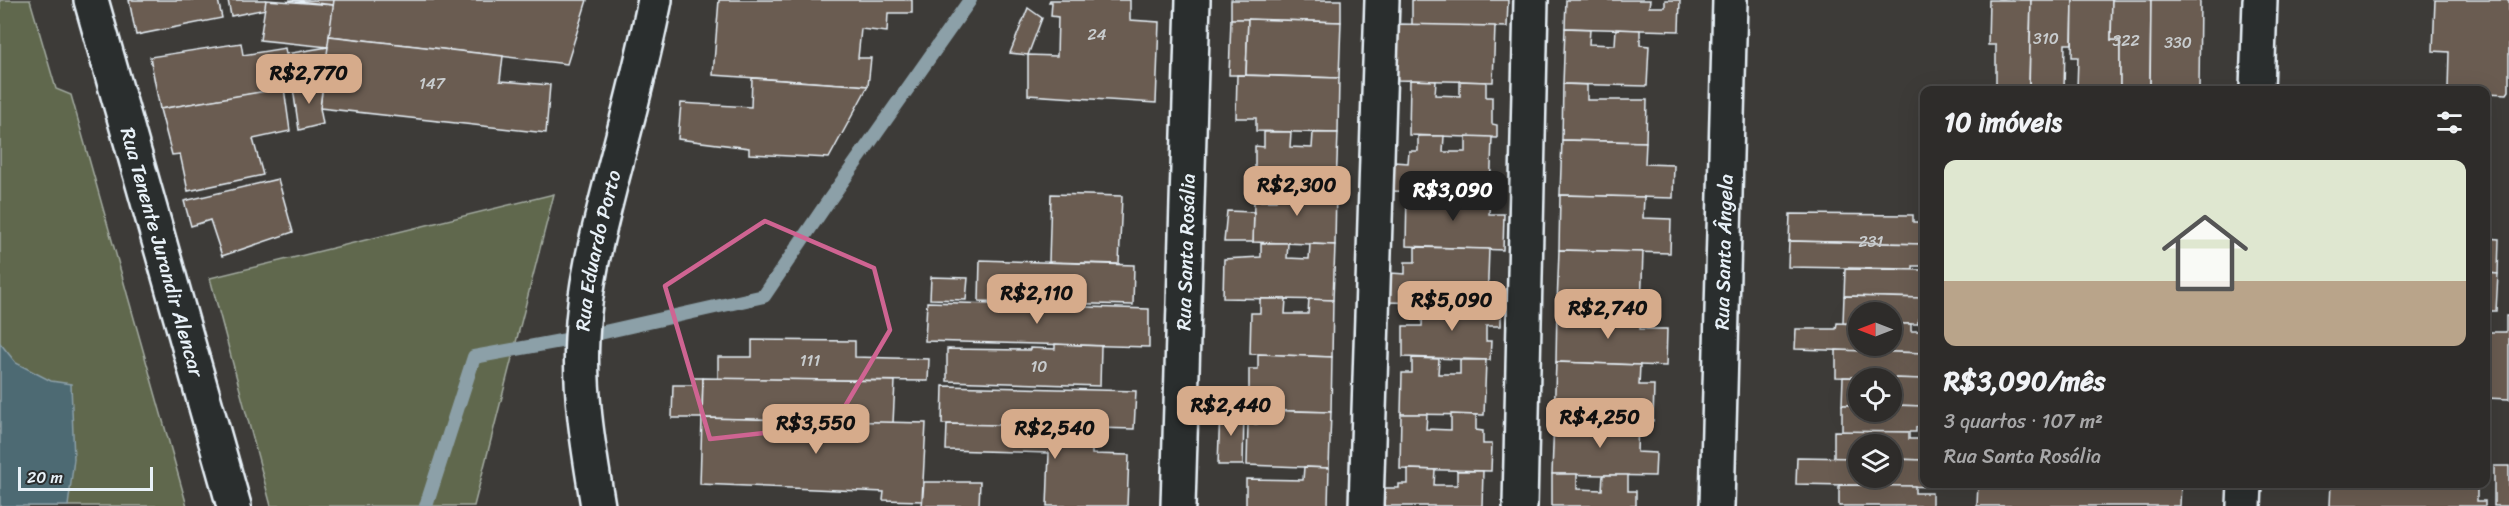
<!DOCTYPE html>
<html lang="pt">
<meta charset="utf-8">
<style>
:root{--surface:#2e2c2a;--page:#3a3836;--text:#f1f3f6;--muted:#a7a7a8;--line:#494847;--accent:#d6ab8b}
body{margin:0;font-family:Sriracha,sans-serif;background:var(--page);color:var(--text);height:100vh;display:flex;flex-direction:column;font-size:22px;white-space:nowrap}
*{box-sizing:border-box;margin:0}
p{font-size:20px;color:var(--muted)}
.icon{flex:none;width:33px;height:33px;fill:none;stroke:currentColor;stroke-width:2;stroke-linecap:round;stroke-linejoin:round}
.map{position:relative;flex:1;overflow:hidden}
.sheet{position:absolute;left:1920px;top:86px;width:570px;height:402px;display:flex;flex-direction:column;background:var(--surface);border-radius:12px;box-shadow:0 6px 24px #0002,0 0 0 2px var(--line)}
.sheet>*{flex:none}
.needle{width:39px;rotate:270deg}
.fabs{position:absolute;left:1848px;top:302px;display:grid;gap:12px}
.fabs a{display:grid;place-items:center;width:54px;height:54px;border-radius:50%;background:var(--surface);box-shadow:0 6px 24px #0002,0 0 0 2px var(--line);font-size:30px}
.scale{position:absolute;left:18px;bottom:15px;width:135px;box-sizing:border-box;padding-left:6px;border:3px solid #e8f1f8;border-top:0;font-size:16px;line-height:21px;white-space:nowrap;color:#e8f1f8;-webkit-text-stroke:4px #2a2d2e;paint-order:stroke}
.price{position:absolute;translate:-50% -51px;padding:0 14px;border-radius:12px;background:var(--accent);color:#111;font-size:20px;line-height:39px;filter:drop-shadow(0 2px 3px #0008)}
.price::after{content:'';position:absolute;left:50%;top:36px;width:18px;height:14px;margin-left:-9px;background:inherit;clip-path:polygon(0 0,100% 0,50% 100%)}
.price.active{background:#222;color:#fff}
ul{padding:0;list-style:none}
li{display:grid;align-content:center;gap:12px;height:318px;padding:0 24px}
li+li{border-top:2px solid var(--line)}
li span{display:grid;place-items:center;height:186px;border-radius:12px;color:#555}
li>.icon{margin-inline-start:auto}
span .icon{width:108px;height:108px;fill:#fffc;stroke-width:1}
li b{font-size:26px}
h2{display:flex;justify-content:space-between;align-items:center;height:72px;padding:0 24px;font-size:26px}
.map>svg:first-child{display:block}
.green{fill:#60674d;stroke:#a4aca2;stroke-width:1.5}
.water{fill:#4e6a73;stroke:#8ca0a8;stroke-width:1.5}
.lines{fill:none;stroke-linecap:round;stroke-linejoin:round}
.stream{stroke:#8ca0a8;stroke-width:14}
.building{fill:#6a5c51;stroke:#e8f1f8;stroke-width:1.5}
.street-casing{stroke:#e8f1f8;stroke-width:38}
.primary-casing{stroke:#e8f1f8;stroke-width:38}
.street{stroke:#2a2d2e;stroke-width:33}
.primary{stroke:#2a2d2e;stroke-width:33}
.marked{fill:none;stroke:#cf6492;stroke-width:4.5;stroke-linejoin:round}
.labels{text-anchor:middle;stroke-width:6;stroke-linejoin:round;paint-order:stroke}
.number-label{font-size:16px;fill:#c8ccce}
.street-label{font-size:20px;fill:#e8f1f8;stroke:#2a2d2e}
</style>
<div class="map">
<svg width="2509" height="506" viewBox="0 0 2509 506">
<rect width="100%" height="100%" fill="#3d3b38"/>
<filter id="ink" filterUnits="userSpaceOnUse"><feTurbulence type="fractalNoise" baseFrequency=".0167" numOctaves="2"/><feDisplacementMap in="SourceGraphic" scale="12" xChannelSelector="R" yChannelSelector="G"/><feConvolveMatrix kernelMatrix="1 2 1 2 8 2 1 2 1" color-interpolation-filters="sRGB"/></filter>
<g filter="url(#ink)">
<g class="green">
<path d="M0,0h30l26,89 15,6 116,411h-187z"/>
<path d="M554,194l-80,312h-203l-61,-228z"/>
</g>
<path class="water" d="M0,343l16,20 35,18 20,3 3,75 -6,47h-68z"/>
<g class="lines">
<path class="stream" d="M426,506l48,-149 108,-20 182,-41 61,-90 145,-206"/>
</g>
<g class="building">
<path d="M129,0h89l4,18 -86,17z"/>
<path d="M228,0h38v9l-35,7z"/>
<path d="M266,0l68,5 -6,42 -68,-7z"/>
<path d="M289,0h45v5z"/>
<path d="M334,0h253l-20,64 -238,-28z"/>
<path d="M719,0h193v13h-24l-1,19 -26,-3 -3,29h13l-3,28 -155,-11z"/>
<path d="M1050,0h80v20l29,2 -3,81 -128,-8v-40l29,1 1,-39 -7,-1 1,-14h-3z"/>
<path d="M1231,0h110v22l-110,-3z"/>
<path d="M1412,0h96l-1,27 -95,-2z"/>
<path d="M1566,0h84l-1,7h16v-7h15l-1,31 -114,-3z"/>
<path d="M1989,0h42l-2,90h-33v-45h-8z"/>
<path d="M2031,0h42l-1,44h-7l-1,46h-35z"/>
<path d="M2073,0h39l-1,40h9v50h-43l1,-33h-6z"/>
<path d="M2112,0h39l-1,90h-30v-50h-9z"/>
<path d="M2151,0h49l-1,90h-49z"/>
<path d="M2435,0h74v91l-2,3 -21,-1v-3h-38l1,-38 -16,-1z"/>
<path d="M1028,8l14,10 -14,37 -18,-2z"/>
<path d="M1231,19h17l-2,56h-17z"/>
<path d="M1248,19l93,3 -2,56 -93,-3z"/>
<path d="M1397,24l98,2 -2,56 -97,-2z"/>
<path d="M1565,28l25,1 -1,15 26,1 1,-16 24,1v15l9,1 -2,40 -84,-2z"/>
<path d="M329,36l174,20 -3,25 50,4 -4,48 -226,-25z"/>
<path d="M241,43l2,12 42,-7 1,6 42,-7 -5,35 -163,27 -10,-52z"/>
<path d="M1237,75l102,3 -1,55 -82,-2v-13h-20z"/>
<path d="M752,78l104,7 12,1 -39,72 -80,-4v-6l-71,-9 3,-36 70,4z"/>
<path d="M1410,80l26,1 -1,14 25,1v-15l26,1v15h6v27l5,1v13l-88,-3z"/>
<path d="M323,82l-3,26 3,16 -24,6 -6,-42z"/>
<path d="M1563,84l24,1v15h60l-1,42 -84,-2z"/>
<path d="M284,88l6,43 -37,8 10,36 -75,16 -8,-37 -8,1 -12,-46z"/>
<path d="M1264,132h27l-1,15 22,1 1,-15h25l-2,55h-81v-42l9,1z"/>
<path d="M1418,136h26l-1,16h23v-16l26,1 -2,57 -97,-3 1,-29 14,1 1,-12h9z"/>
<path d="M1562,140l84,2 -1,22 29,1 -1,33 -113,-3z"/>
<path d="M278,179l15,53 -71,24 -12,-36 -19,6 -7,-25z"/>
<path d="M1276,188h60l-1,57 -82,-3 1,-41h22z"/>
<path d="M1407,192l83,2 -1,20h15l-1,36 -97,-4z"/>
<path d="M1051,194l71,2 -3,68 -70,-2z"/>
<path d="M1560,195l84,2 -1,21 28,1 -1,34 -111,-3z"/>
<path d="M1227,211l27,1 -1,30h-29z"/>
<path d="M1790,214l123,1v7h11v22l-135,-3z"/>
<path d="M2486,238l13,1 -1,35 -12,-1z"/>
<path d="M1789,241l135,3v22h-11v3l-125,-2z"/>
<path d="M1261,243h27l-1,15 22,1 1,-15 25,1 -2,55 -110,-2 1,-39 37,-2z"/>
<path d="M1415,247l74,2 -2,56 -97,-3 1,-29 14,1v-12h10z"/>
<path d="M1559,250l84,2 -2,56 -84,-2z"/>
<path d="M980,260l154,5 -1,40 -154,-4z"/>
<path d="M1845,269l79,1v28l-80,-2z"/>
<path d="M2486,273l12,1 -2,37h-10z"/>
<path d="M931,277l37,1 -2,22 -36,-1z"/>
<path d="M1844,296l80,2v21h-6v5h-26v-12h-34v12l-15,-1z"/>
<path d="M1260,299h26l-1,15h23l1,-15 24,1 -1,57 -82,-3 1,-41h9z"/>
<path d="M927,302l222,7v38l-224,-6z"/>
<path d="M1423,303l78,2v21h-15v15h5l-1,19 -87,-3v-31h19z"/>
<path d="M1557,306l24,1v16h27v-15h26v15h6v6h27l-1,37 -110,-4z"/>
<path d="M2506,316h3v83l-23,-1v-66h20z"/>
<path d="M1837,323l21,1v21h34v-21h19v7h13v22l-129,-4 1,-20h40z"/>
<path d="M752,340l103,1v16l74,2 -1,22 -210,-2v-22h34z"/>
<path d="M1055,344l46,2 -1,40 -153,-5v-32l83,1v-2l25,1z"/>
<path d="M1836,350l88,3v26l-88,-2z"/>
<path d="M1258,354l74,3 -1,55 -82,-2v-41h9z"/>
<path d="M1412,358l27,1 -1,15h22v-14h26l-2,55 -83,-1 1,-41h10z"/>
<path d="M1556,362l84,3 -1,20h15l-1,36 -99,-2z"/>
<path d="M1843,377l46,1h-31v27h-16z"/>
<path d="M693,378h10l-1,40h-30l1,-33h20z"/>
<path d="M703,378l192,3 -2,42 -191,-5z"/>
<path d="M1892,378l32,1v27l-32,-1z"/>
<path d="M943,386l193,5 -2,38 -192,-5z"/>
<path d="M1842,405h16v6h34v-6l32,1v21h-8v5h-74z"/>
<path d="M1220,409l24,1 -1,55h-25z"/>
<path d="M1257,410l74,2 -2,56 -82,-3 1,-41h9z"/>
<path d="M1401,414h26l-1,15 25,1v-16l25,1v15l7,1v13h9l-1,27 -91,-2z"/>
<path d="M702,418l224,5 -4,78 -39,-1 1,-8 -184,-8z"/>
<path d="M1554,419l84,1 -1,32 19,1 -1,23 -103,-2z"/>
<path d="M947,424l145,3v27l37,1 -2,51h-80l2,-53 -103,-3z"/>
<path d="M1834,431l75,1v7h15v21l-32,-1v-15h-34v14h-24z"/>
<path d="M1797,457l61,1v19h34v-18l32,1v23h22l-1,4 -149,-3z"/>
<rect x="2494" y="466" width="15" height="40"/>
<path d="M1304,467l25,1 -1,38h-82v-27l57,1z"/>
<path d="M1408,469l27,1 -1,15h23v-14h26l-1,35h-98l1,-18h14v-4h9z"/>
<path d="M1552,474h25v15l25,1 1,-15h25v16h8v15h-84z"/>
<path d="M924,482h56l-1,24h-57z"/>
<path d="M1978,483h203l-1,23h-203z"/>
<path d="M2331,483l146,2v16h8v5h-155z"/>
<path d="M1839,485l76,1v7h17v13h-93z"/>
</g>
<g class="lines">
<defs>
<g id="street">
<path d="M2257,90l3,-90"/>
<path id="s1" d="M1178,506l15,-506"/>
<path d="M1366,506l16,-506"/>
<path d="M1520,506l11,-506"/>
<path id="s2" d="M1717,506l13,-506"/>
<path d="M2244,506l1,-23"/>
</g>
<g id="primary">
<path id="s3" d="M91,0l143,506"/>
<path id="s4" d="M598,506c-9,-56 -19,-111 -16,-168 2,-52 16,-105 29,-156 16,-61 32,-121 44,-182"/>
</g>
</defs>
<use href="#street" class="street-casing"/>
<use href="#primary" class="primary-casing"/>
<use href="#street" class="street"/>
<use href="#primary" class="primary"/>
</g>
</g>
<path class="marked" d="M765,221l109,47 16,62 -56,95 -124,14 -45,-153z"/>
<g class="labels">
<g class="number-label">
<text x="1097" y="40">24</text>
<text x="2046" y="44">310</text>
<text x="2126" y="46">322</text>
<text x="2178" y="48">330</text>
<text x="432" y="89">147</text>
<text x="1871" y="247">231</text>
<text x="810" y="366">111</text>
<text x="1039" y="372">10</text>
</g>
<g class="street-label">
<text dy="7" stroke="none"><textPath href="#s4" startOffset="258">Rua Eduardo Porto</textPath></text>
<text dy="7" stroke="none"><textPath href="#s3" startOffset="262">Rua Tenente Jurandir Alencar</textPath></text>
<text dy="7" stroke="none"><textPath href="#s1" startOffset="254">Rua Santa Rosália</textPath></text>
<text dy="7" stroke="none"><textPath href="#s2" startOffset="254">Rua Santa Ângela</textPath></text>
</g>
</g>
</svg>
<div class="fabs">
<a><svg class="needle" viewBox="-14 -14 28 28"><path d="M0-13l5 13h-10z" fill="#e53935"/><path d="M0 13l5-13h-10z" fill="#a7a7a8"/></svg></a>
<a><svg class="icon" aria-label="locate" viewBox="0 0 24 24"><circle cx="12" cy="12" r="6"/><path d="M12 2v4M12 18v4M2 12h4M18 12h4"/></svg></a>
<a><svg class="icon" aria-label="layers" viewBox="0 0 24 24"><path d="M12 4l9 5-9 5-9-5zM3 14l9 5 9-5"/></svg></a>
</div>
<div class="scale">20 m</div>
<b class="price" style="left:309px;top:105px">R$2,770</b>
<b class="price" style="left:1297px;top:217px">R$2,300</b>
<b class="price active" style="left:1453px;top:222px">R$3,090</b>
<b class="price" style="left:1037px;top:325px">R$2,110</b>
<b class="price" style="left:1452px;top:332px">R$5,090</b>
<b class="price" style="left:1608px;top:340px">R$2,740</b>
<b class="price" style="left:1231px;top:437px">R$2,440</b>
<b class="price" style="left:1600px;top:449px">R$4,250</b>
<b class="price" style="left:816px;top:455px">R$3,550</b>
<b class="price" style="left:1055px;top:460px">R$2,540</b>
<section class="sheet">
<h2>10 imóveis<svg class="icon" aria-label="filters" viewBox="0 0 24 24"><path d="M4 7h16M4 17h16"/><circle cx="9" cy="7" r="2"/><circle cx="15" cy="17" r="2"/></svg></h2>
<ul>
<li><span style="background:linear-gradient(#dfe7d0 65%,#b9a48a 0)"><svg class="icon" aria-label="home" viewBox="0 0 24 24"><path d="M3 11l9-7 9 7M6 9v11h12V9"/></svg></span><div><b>R$3,090/mês</b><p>3 quartos · 107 m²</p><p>Rua Santa Rosália</p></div></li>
</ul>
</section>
</div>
